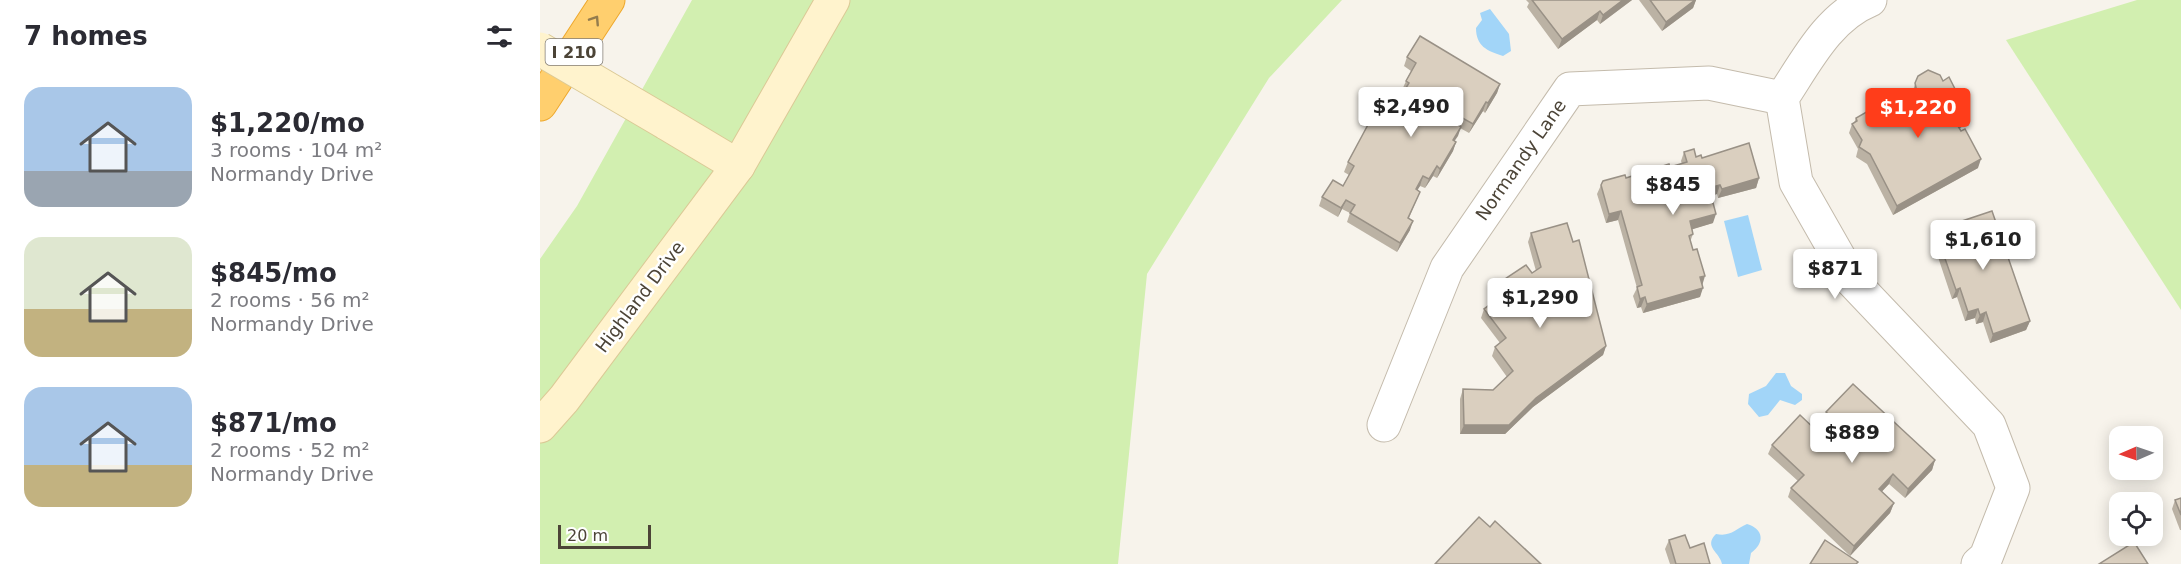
<!DOCTYPE html>
<meta charset="utf-8">
<style>
:root{--surface:#fff;--page:#f7f7f7;--text:#2b2b33;--muted:#7c7c81;--accent:#ff3d1a}
body{margin:0;font-family:"DejaVu Sans",sans-serif;background:var(--page);color:var(--text);height:100vh;display:flex;flex-direction:column;font-size:22px;white-space:nowrap}
*{box-sizing:border-box;margin:0}
p{font-size:20px;color:var(--muted)}
.icon{flex:none;width:33px;height:33px;fill:none;stroke:currentColor;stroke-width:2;stroke-linecap:round;stroke-linejoin:round}
.map{position:relative;flex:1;overflow:hidden}
.panel{display:flex;flex-direction:column;background:var(--surface);width:540px}
.panel>*{flex:none}
.needle{width:39px;rotate:268deg}
.tools{position:absolute;left:1569px;top:426px;display:grid;gap:12px}
.tools a{display:grid;place-items:center;width:54px;height:54px;border-radius:12px;background:var(--surface);box-shadow:0 3px 15px #0003;font-size:30px}
.scale{position:absolute;left:18px;bottom:15px;width:93px;box-sizing:border-box;padding-left:6px;border:3px solid #4c4437;border-top:0;font-size:16px;line-height:21px;white-space:nowrap;color:#4c4437;-webkit-text-stroke:4px #fff;paint-order:stroke}
.price{position:absolute;translate:-50% -51px;padding:0 14px;border-radius:6px;background:#fff;color:#222;font-size:20px;line-height:39px;filter:drop-shadow(0 2px 3px #0008)}
.price::after{content:'';position:absolute;left:50%;top:36px;width:18px;height:14px;margin-left:-9px;background:inherit;clip-path:polygon(0 0,100% 0,50% 100%)}
.price.current{background:var(--accent);color:#fff}
ul{padding:0;list-style:none}
li{display:flex;align-items:center;gap:18px;height:150px;padding:0 24px}
li span{display:grid;place-items:center;flex:none;width:168px;height:120px;border-radius:18px;color:#555}
li>.icon{margin-inline-start:auto}
span .icon{width:72px;height:72px;fill:#fffc;stroke-width:1}
li b{font-size:26px}
h2{display:flex;justify-content:space-between;align-items:center;height:72px;padding:0 24px;font-size:26px}
main{display:flex;flex:1;min-height:0}
.map>svg:first-child{display:block}
.green{fill:#d2efb0}
.water{fill:#a2d5f8}
.lines{fill:none;stroke-linecap:round;stroke-linejoin:round}
.street-casing{stroke:#c4bbac;stroke-width:35}
.secondary-casing{stroke:#dbc996;stroke-width:35}
.highway-casing{stroke:#eea82d;stroke-width:35}
.street{stroke:#fff;stroke-width:33}
.secondary{stroke:#fff3cd;stroke-width:33}
.highway{stroke:#ffcf6e;stroke-width:33}
.secondary-bridge-casing{stroke:#dbc996;stroke-width:35;stroke-linecap:butt}
.secondary-bridge{stroke:#fff3cd;stroke-width:33}
.wall{fill:#bbb2a4;fill-rule:evenodd}
.shaded-wall{fill:#999186}
.building{fill:#dacfbf;stroke:#999186;stroke-width:1.5;fill-rule:evenodd}
.oneway{stroke:#947c4d}
.labels{text-anchor:middle;stroke-width:5;stroke-linejoin:round;paint-order:stroke}
.shield{fill:#fff;stroke:#827c73;stroke-width:1.5}
.shield-label{font-size:16px;font-weight:bold;fill:#4c4437}
.street-label{font-size:18px;fill:#4c4437;stroke:#fff}
</style>
<main>
<section class="panel">
<h2>7 homes<svg class="icon" aria-label="filters" viewBox="0 0 24 24"><path d="M4 7h16M4 17h16"/><circle cx="9" cy="7" r="2"/><circle cx="15" cy="17" r="2"/></svg></h2>
<ul>
<li><span style="background:linear-gradient(#a9c7e8 70%,#9aa5b1 0)"><svg class="icon" aria-label="home" viewBox="0 0 24 24"><path d="M3 11l9-7 9 7M6 9v11h12V9"/></svg></span><div><b>$1,220/mo</b><p>3 rooms · 104 m²</p><p>Normandy Drive</p></div></li>
<li><span style="background:linear-gradient(#dfe7d0 60%,#c2b280 0)"><svg class="icon" aria-label="home" viewBox="0 0 24 24"><path d="M3 11l9-7 9 7M6 9v11h12V9"/></svg></span><div><b>$845/mo</b><p>2 rooms · 56 m²</p><p>Normandy Drive</p></div></li>
<li><span style="background:linear-gradient(#a9c7e8 65%,#c2b280 0)"><svg class="icon" aria-label="home" viewBox="0 0 24 24"><path d="M3 11l9-7 9 7M6 9v11h12V9"/></svg></span><div><b>$871/mo</b><p>2 rooms · 52 m²</p><p>Normandy Drive</p></div></li>
</ul>
</section>
<div class="map">
<svg width="1641" height="564" viewBox="0 0 1641 564">
<rect width="100%" height="100%" fill="#f7f3eb"/>
<g class="green">
<path d="M152,0h650l-73,78 -122,196 -29,290h-578v-305l37,-53z"/>
<path d="M1597,0h44v310l-175,-270z"/>
</g>
<g class="water">
<path d="M950,9l19,25 2,17 -8,5c-16,-5 -27,-10 -27,-28l6,-8 -2,-7z"/>
<path d="M1208,215l14,55 -24,7 -14,-56z"/>
<path d="M1236,373h9l6,13 11,8v6l-7,5 -15,-5 -12,15 -9,2 -11,-13 1,-10 17,-8z"/>
<path d="M1207,524c17,5 18,19 4,29l-2,11h-27c-2,-12 -19,-17 -6,-30 15,3 19,-5 31,-10z"/>
</g>
<g class="lines">
<defs>
<g id="street">
<path d="M1330,0c-42,17 -64,62 -88,98l14,84 57,100 136,143 24,63 -27,69 -8,7"/>
<path d="M844,425l63,-157 123,-179 139,-6 73,15"/>
</g>
<g id="secondary">
<path d="M126,123l72,43"/>
<path d="M0,426l24,-27 174,-233 95,-166"/>
</g>
<path id="highway" d="M0,104l68,-104"/>
</defs>
<use href="#street" class="street-casing"/>
<use href="#secondary" class="secondary-casing"/>
<use href="#highway" class="highway-casing"/>
<use href="#street" class="street"/>
<use href="#secondary" class="secondary"/>
<use href="#highway" class="highway"/>
<defs>
<path id="secondary-bridge" d="M0,49l126,74"/>
</defs>
<use href="#secondary-bridge" class="secondary-bridge-casing"/>
<use href="#secondary-bridge" class="secondary-bridge"/>
</g>
<g class="wall">
<path d="M986,0h106l-32,24 -3,-4 -39,29 -31,-42 2,-4z"/>
<path d="M1099,0h57l-3,8 -31,23z"/>
<path d="M867,57l93,27 -3,9 -12,20 -2,-2 -14,22 -9,-5 -6,13 2,1 -3,9 -16,27 -4,-2 -8,12 -5,-2 -3,4 3,2 -11,26 1,12 -13,22 -50,-30 3,-9 -8,-4 -4,8 -19,-11 3,-9 21,-11 6,-11 -5,-3 4,-10 50,-61 6,-10 -2,-1 4,-9 5,-10 -7,-5z"/>
<path d="M1378,76l25,5 10,13 13,23 -3,9 -4,3 19,39 -85,47 -26,-51 -11,-7 2,-8 -9,-16 3,-9 2,-1 2,-5 26,-7 30,-17v-1z"/>
<path d="M1144,152l75,26 -3,10 -38,10 -1,-4 -6,2 2,27 -21,6 1,5 -3,8 12,42 -2,13 -57,16 -2,-6 -4,1 -4,-12 4,-8 -19,-68 -12,3 -9,-29 4,-9 81,-21 -1,-3z"/>
<path d="M1395,230l95,91 -4,9 -36,13 -7,-21 -7,2 -1,-6 -10,3 -8,-24 -5,2 -20,-60z"/>
<path d="M991,233l42,9 33,104 -3,9 -70,52 -28,27h-45v-35l3,-10 30,1 14,-13 -15,-21 3,-9 5,-4 -19,-25 3,-9 21,-16 -3,-4 3,-10 27,-6 4,-2 -8,-29zM1002,291l8,10 -17,11 -7,-10z"/>
<path d="M1286,412l109,48 -3,10 -27,28 -16,-14 -8,8 13,11 -4,10 -40,43 -62,-59 3,-9 7,-7 -30,-27 4,-9 66,6 8,-8 -23,-21z"/>
<path d="M1641,498v32h-1l-8,-21 3,-9z"/>
<path d="M1129,540l21,8 20,16h-40l-5,-15z"/>
</g>
<g class="shaded-wall">
<path d="M1083,0h9l-32,24 3,-9z"/>
<path d="M1155,0h1l-3,8 -31,23 4,-9z"/>
<path d="M1060,11l-3,9 -39,29 4,-10z"/>
<path d="M960,84l-3,9 -12,20 3,-10z"/>
<path d="M946,102l-3,9 -14,22 4,-9z"/>
<path d="M1426,117l-3,9 -10,6 3,-9z"/>
<path d="M921,127l-3,9 -9,13 4,-9z"/>
<path d="M916,142l-3,9 -16,27 3,-9z"/>
<path d="M1441,159l-3,9 -85,47 4,-9z"/>
<path d="M897,166l-4,10 -8,12 4,-9z"/>
<path d="M883,176l-3,10 -8,13 4,-10z"/>
<path d="M1219,178l-3,10 -38,10 4,-9z"/>
<path d="M1180,185l-3,9 -11,3 3,-9z"/>
<path d="M806,200l-4,9 -4,8 3,-9z"/>
<path d="M1081,211l-3,9 -12,3 3,-9z"/>
<path d="M1176,214l-3,9 -26,8 3,-10z"/>
<path d="M873,221l-3,9 -13,22 3,-9z"/>
<path d="M1165,276l-3,10 -2,-9z"/>
<path d="M1006,281l-4,10 -22,16 3,-10z"/>
<path d="M1163,288l-3,9 -57,16 4,-9z"/>
<path d="M1420,288l-3,9 -5,2 4,-9z"/>
<path d="M1105,297l-4,10 -4,1 3,-9z"/>
<path d="M1438,309l-3,9 -10,3 3,-9z"/>
<path d="M1446,312l-3,10 -7,2 4,-9z"/>
<path d="M1490,321l-4,9 -36,13 3,-9z"/>
<path d="M1066,346l-3,9 -70,52 -28,27h-45l4,-9 72,-27z"/>
<path d="M1395,460l-3,10 -27,28 3,-9z"/>
<path d="M1353,474l-4,10 -14,15 4,-10z"/>
<path d="M1354,503l-4,10 -40,43 4,-10z"/>
</g>
<g class="building">
<path d="M992,0h91l-20,15 -3,-4 -38,28z"/>
<path d="M1110,0h45l-29,22z"/>
<path d="M880,36l80,48 -12,19 -2,-1 -13,22 -14,-8 -4,7 6,4 -8,13 3,2 -16,27 -3,-3 -8,13 -6,-3 -7,13 4,3 -12,26 5,3 -13,22 -50,-30 5,-8 -9,-5 -5,8 -19,-11 11,-17 10,6 11,-20 -6,-4 37,-69 13,8 11,-18 -3,-2 10,-18 -9,-6z"/>
<path d="M1388,70l12,5 3,6 6,-4 6,12 -4,2 15,26 -10,6 5,8 4,-2 16,30 -84,47 -27,-52 -11,-7 3,-7 -10,-16 5,-3 -1,-3 19,-11 7,4 35,-19 -2,-9 3,-7z"/>
<path d="M1209,143l10,35 -37,11 -2,-4 -11,3 7,26 -26,7 3,13 -4,2 4,14 4,-1 8,27 -5,1 3,11 -56,16 -2,-7 -5,2 -3,-12 5,-2 -21,-74 -12,3 -8,-29 2,-4 22,-6 1,3 43,-14 1,3 17,-5 -3,-10 10,-3 2,8 5,-2 1,3z"/>
<path d="M1452,211l38,110 -37,13 -7,-22 -6,3 -2,-6 -10,3 -8,-24 -4,2 -21,-60z"/>
<path d="M1027,223l6,19 6,-2 27,106 -70,52 -27,27h-45l-1,-36 30,1 20,-19 -18,-24 11,-9 -22,-29 28,-21 -7,-9 21,-14 6,8 9,-6 -10,-34zM1006,281l10,15 -23,16 -10,-15z"/>
<path d="M1313,384l82,76 -27,29 -15,-15 -14,15 15,14 -40,43 -63,-58 13,-13 -32,-30 28,-30 38,36 14,-15 -26,-24z"/>
<path d="M1641,498v17l-6,-15z"/>
<path d="M939,517l11,10 5,-6 46,43h-106z"/>
<path d="M1145,535l5,13 14,-5 6,21h-34l-7,-24z"/>
<path d="M1285,540l33,22 -2,2h-46z"/>
<path d="M1594,542l14,22h-49z"/>
</g>
<defs><path id="oneway-chevron" d="M-2-3.5L2.5 0L-2 3.5" fill="none" stroke-width="1.6" stroke-linecap="round" stroke-linejoin="round" transform="scale(1.5)"/></defs>
<use class="oneway" href="#oneway-chevron" transform="translate(55 20) rotate(-57)"/>
<g class="labels">
<rect class="shield" x="5.5" y="39" width="57" height="26" rx="4.5"/>
<g class="shield-label">
<text x="34" y="58">I 210</text>
</g>
<g class="street-label">
<text transform="translate(981 160) rotate(-55)" y="6">Normandy Lane</text>
<text transform="translate(100 297) rotate(-53)" y="6">Highland Drive</text>
</g>
</g>
</svg>
<div class="tools">
<a><svg class="needle" viewBox="-14 -14 28 28"><path d="M0-13l5 13h-10z" fill="#e53935"/><path d="M0 13l5-13h-10z" fill="#7c7c81"/></svg></a>
<a><svg class="icon" aria-label="locate" viewBox="0 0 24 24"><circle cx="12" cy="12" r="6"/><path d="M12 2v4M12 18v4M2 12h4M18 12h4"/></svg></a>
</div>
<div class="scale">20 m</div>
<b class="price" style="left:871px;top:138px">$2,490</b>
<b class="price current" style="left:1378px;top:139px">$1,220</b>
<b class="price" style="left:1133px;top:216px">$845</b>
<b class="price" style="left:1443px;top:271px">$1,610</b>
<b class="price" style="left:1295px;top:300px">$871</b>
<b class="price" style="left:1000px;top:329px">$1,290</b>
<b class="price" style="left:1312px;top:464px">$889</b>
</div>
</main>
